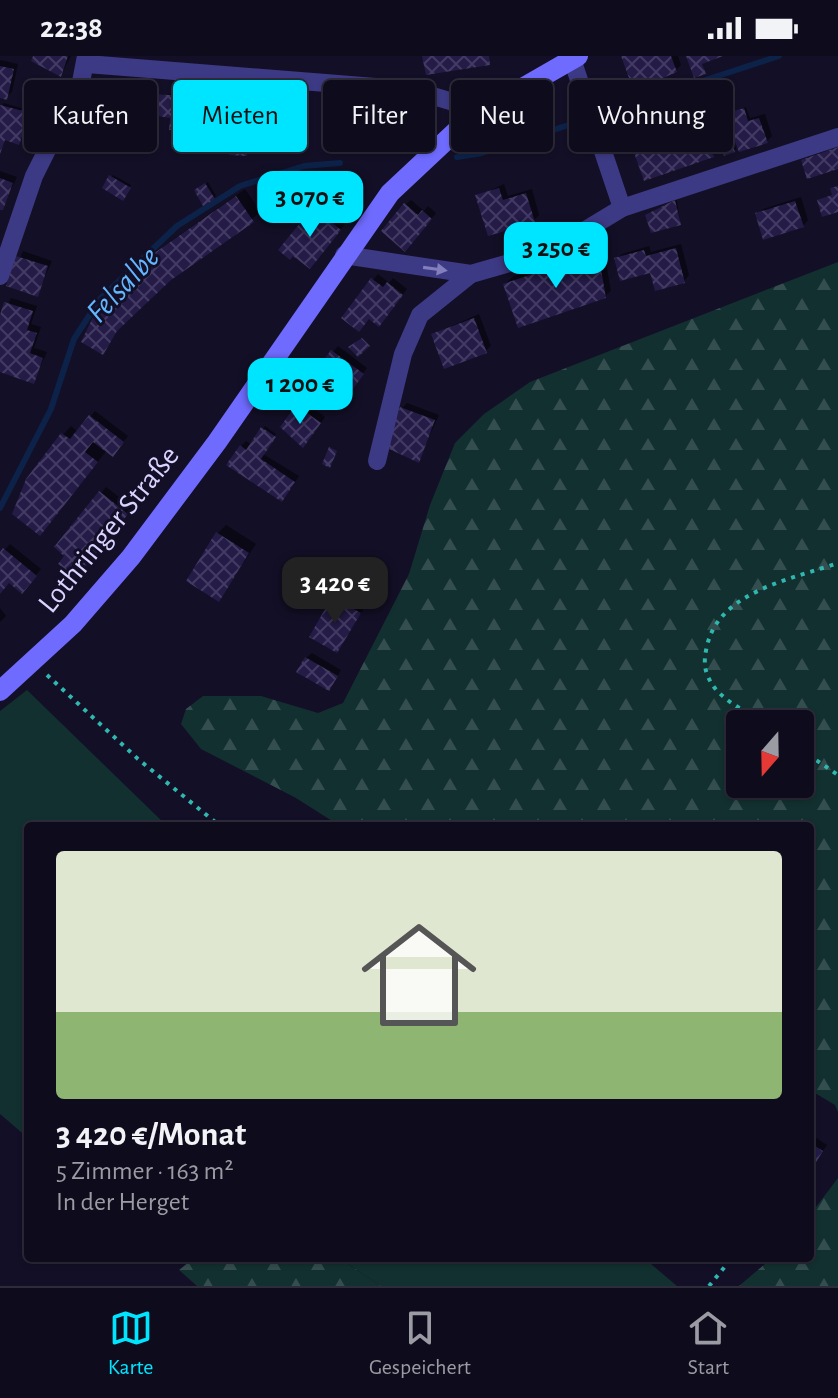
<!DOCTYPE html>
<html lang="de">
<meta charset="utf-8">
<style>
:root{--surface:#0e0b1c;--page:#1c1929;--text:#f1f3f6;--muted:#9b9ba3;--line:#2e2b3b;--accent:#00e5ff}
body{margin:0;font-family:"Alegreya Sans",sans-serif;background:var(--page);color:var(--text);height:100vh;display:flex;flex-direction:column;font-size:30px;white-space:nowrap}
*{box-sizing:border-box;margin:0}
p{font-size:26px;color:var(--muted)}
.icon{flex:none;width:44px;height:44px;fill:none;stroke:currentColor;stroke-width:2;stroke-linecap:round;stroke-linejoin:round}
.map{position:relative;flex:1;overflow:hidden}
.panel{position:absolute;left:24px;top:766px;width:790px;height:440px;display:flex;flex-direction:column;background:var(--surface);border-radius:8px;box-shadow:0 2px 6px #0004,0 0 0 2px var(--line)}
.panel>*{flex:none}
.hud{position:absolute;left:24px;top:24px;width:790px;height:72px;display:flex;gap:16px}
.needle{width:52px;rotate:200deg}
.controls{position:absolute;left:726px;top:654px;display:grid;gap:16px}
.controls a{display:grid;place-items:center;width:88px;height:88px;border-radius:8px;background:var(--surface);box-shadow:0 2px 6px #0004,0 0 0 2px var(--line);font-size:40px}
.price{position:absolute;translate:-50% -68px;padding:0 18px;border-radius:16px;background:var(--accent);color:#111;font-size:26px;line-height:52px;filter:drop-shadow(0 2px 4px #0008)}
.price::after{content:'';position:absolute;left:50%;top:48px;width:24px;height:18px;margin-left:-12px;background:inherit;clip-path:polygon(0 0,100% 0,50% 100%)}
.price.on{background:#222;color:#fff}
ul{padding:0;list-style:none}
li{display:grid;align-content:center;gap:16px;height:424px;padding:0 32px}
li span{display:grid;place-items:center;height:248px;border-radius:8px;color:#555}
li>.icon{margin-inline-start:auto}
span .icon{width:144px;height:144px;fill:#fffc;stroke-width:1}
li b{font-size:34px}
.chip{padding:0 28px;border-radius:8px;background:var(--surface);box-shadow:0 2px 6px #0004,0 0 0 2px var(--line);font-size:28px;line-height:72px}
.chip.on{background:var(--accent);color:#111}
.status{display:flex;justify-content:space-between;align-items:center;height:56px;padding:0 40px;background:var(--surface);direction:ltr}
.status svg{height:22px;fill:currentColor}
.tabs{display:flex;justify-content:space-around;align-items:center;height:112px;border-top:2px solid var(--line);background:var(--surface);font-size:22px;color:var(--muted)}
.tabs a{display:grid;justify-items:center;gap:4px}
.tabs .on{color:var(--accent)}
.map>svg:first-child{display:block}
.grass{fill:#12302f}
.forest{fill:url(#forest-firs);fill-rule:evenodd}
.shadow{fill:#0007}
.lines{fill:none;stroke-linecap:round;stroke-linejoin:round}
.stream{stroke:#0c2248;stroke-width:6}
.building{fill:url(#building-cross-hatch)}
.path{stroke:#2fb8b0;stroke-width:4;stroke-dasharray:4 6;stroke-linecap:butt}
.minor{stroke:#3d3a85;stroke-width:18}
.secondary{stroke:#6f6bff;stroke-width:20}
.oneway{fill:#837fbc}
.labels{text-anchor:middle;stroke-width:6;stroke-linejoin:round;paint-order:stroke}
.street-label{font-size:30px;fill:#d9d4ff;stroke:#130f26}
.water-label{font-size:32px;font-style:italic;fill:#62b6ff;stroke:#130f26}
</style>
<div class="status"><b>22:38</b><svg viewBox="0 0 49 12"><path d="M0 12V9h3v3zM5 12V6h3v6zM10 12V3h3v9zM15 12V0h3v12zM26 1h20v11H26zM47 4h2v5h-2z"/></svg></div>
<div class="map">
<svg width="838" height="1230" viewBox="0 0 838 1230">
<defs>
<pattern id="forest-firs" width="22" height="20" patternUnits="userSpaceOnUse" patternTransform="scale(2)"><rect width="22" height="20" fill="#12302f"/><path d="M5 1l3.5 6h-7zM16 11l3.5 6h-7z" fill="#344d4e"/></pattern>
<pattern id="building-cross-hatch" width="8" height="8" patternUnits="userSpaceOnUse" patternTransform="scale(2)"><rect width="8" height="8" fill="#241b47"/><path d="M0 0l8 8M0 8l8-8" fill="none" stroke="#433b63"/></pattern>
</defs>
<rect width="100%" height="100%" fill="#130f26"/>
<g class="grass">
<path d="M27,634l140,136h-139v312l-28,-24v-403z"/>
<path d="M339,1202h305l33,28h-296z"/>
</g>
<g class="forest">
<path d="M838,206v850l-3,-7 -25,-15v-264h-470l-44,-28 -95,-49 -20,-25 5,-15 17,-13h58l57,17 25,-10 66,-129 21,-69 25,-62 29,-29 46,-32zM740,668h60v60h-60z"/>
<path d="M838,1122v108h-99l33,-28h38v-43z"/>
<path d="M194,1202h145l42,28h-184l-18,-16z"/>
</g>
<g class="shadow">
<path d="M35,0h36l-10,19z"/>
<path d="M623,0h55l3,9 -5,5 -55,13 9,-7z"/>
<path d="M0,4l18,4 -6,28 -6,5 -6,-1z"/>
<path d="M224,33l23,3 -3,27 -5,5 -20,-29z"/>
<path d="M705,33l5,16 -2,2 -12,-14z"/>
<path d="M178,35l26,1 -2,32 -6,5 -53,-35h32z"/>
<path d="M270,37l25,2 -3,44 -5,5 -24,-27 -9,-19z"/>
<path d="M392,44l41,3 -1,16 -5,6 -44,-16 -2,19 -5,5 -30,-17 11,-14h26v7z"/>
<path d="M4,47l27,8 -7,26 -6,6 -13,-3 -5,12v-43z"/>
<path d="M746,51l4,11 15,-4 7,22 -6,6 -40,-27z"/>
<path d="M664,60l6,16 38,-13 10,31 -5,5 -79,-8 17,-9 -5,-14z"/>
<path d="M234,75l15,1 -3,22 -14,-21z"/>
<path d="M730,75l6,18 -2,2 -14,-15z"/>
<path d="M149,78l1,8 -9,3v-8z"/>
<path d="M0,115l17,6 -15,31 -2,-1z"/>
<path d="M113,119l18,10 -6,11 -14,-19z"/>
<path d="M208,126l8,14 -3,2 -14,-10z"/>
<path d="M504,128l4,12 24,-7 7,26 -5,5 -56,-24z"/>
<path d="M245,133l16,23 -91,66 -49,46 -18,29 61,-107z"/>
<path d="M801,141l7,23 -5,6 -46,-12 6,-5z"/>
<path d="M411,144l13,11 4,-5 8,7 -26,31 -5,-39z"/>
<path d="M677,144l3,23 -31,-10z"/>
<path d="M320,147l25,21 -30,37 -34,-11z"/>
<path d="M681,188l8,31 -5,6 -68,-22 6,-5 27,-8 2,6z"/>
<path d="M603,192l-16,6v4l17,-6 7,39 -6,5 -100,-12 9,-8z"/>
<path d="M23,195l29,10 -15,33 -28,-9z"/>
<path d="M378,218l11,9 4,-5 14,11 -23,30 -11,-39z"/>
<path d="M11,242l26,8 -6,18 10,3 -7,21 13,4 -14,30 -33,-12v-49z"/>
<path d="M479,258l12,32 -6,5 -52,-17z"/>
<path d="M338,290l29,22 -24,33 -10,-49z"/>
<path d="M303,345l22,16 -17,24 -25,-15z"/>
<path d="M407,347l32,12 -21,46 -16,-53z"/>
<path d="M95,355l33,25 -10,13 -11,1 -59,75 15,-90 8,-9 7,6z"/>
<path d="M265,370l11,8 -13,20 36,22 -12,18 -46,-48 5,-5 6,4z"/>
<path d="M106,431l26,20 -50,63 -25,-23z"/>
<path d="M226,469l30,19 -37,55 -2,-65z"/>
<path d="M10,488l31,25 -14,17 -18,-5 -9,10v-36z"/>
<path d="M339,537l25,15 -27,43 -3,-53z"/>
<path d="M0,552l6,8 -6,6z"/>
<path d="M312,597l29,17 -7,13 -28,-25z"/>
<path d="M810,1078l17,11 -17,24z"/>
</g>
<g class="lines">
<g class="stream">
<path d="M605,57l174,-57"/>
<path d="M457,101l25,-4 102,-33"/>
<path d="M0,452l51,-99 23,-70 26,-40 77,-73 63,-40 64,-20 36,-3"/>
</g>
</g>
<g class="building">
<path d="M33,0h35l-7,21 -30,-16z"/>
<path d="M422,0h67l1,9 -64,10z"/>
<path d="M621,0h50l6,16 -54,23 -4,-13 10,-4z"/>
<path d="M686,0h37l-21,8 4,10 -12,4z"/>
<path d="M0,10l14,3 -7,31 -7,-2z"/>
<path d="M703,34l6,19 -9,3 -7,-19z"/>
<path d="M141,37l58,4 -2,34 -28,-1 1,-12 -28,-5z"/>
<path d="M217,38l26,2 -3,30 -26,-2z"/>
<path d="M252,41l39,3 -4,46 -28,-2 2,-25 -10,-1z"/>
<path d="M385,48l43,4v18l-32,22 -13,-13z"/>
<path d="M0,49l31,8 -12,32 -14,-5 -5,14z"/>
<path d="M359,49l20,2 -3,28 -34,-3 2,-17 5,1 1,-9z"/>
<path d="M744,52l4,13 11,-3 9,25 -29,9 -15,-38z"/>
<path d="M662,61l6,17 34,-11 12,34 -70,24 -12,-34 18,-6 -6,-18z"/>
<path d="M230,76l18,1 -1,23 -18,-1z"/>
<path d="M728,76l7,20 -11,4 -6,-20z"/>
<path d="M838,91v22l-31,10 -6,-19z"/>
<path d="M109,119l22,13 -8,13 -21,-13z"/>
<path d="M0,122l13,5 -10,27h-3z"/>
<path d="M205,127l10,16 -12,7 -9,-16z"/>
<path d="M838,130v26l-16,5 -5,-17 15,-5 -2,-7z"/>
<path d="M499,132l4,12 23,-7 9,29 -47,14 -13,-41z"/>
<path d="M236,140l18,26 -83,58 -54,51 -14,24 -22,-13 14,-29 58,-59z"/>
<path d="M675,144l6,25 -30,8 -6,-18z"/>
<path d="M795,145l9,26 -41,13 -8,-27z"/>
<path d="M404,147l14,12 4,-5 10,9 -27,33 -24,-21z"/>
<path d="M313,151l28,23 -31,39 -17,-13 -3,4 -12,-10z"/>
<path d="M676,192l9,35 -30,8 -5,-18 -30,8 -6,-23 30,-8 2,6z"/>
<path d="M598,196l8,46 -88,30 -15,-44z"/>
<path d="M16,200l32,10 -10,31 -32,-11z"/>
<path d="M371,222l12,9 4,-5 16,13 -24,32 -10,-8 -10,13 -18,-14z"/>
<path d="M4,246l29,9 -6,19 10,3 -7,20 13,5 -9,26 -34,-12v-57z"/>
<path d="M474,262l13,35 -43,16 -13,-35z"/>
<path d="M362,282l8,8 -12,11 -10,-10z"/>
<path d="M331,294l33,24 -26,35 -29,-21 16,-22 -4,-2z"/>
<path d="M296,349l25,18 -18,25 -23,-21z"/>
<path d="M400,351l35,13 -16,43 -34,-16z"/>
<path d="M89,359l35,27 -11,15 -20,-15 -8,10 13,10 -58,74 -28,-22 14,-35 35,-46 9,6z"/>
<path d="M261,371l15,10 -15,22 34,23 -13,20 -56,-37 14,-20 6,5z"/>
<path d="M329,391l8,4 -7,17 -8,-4z"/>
<path d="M99,435l29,23 -51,64 -19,-14 6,-8 -10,-9z"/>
<path d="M216,476l33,21 -30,49 -33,-21z"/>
<path d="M3,492l34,28 -15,18 -13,-11 -9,11v-42z"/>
<path d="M332,541l29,16 -24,40 -28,-16z"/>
<path d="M305,601l33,19 -9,15 -33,-19z"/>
<path d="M810,1087l13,8 -13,21z"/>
</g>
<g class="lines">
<g class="path">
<path d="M47,619l91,84 82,67"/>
<path d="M765,668c-16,-11 -40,-22 -51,-37 -10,-14 -11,-25 -7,-41 12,-55 86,-67 131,-83"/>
<path d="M800,693l38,26"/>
<path d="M709,1230l23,-28"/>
</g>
<g class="minor">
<path d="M572,3l50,149"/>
<path d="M87,8l326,26 40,12 17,16"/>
<path d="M344,199l127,19 80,-23 71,-43 216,-71"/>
<path d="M0,220l34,-100 47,-94 5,-26"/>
<path d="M377,405l26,-107 17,-39 51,-41"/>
</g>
<path class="secondary" d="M0,635l73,-67 58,-67 86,-115 173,-249 80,-75 108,-62"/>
</g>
<defs><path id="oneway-solid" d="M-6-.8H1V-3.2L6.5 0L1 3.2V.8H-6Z" transform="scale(2)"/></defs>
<use class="oneway" href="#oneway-solid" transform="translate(435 213) rotate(8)"/>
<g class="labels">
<g class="street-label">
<text transform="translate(108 473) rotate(-51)" y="10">Lothringer Straße</text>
</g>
<g class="water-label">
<text transform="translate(122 228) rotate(-47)" y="11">Felsalbe</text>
</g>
</g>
</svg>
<div class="controls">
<a><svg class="needle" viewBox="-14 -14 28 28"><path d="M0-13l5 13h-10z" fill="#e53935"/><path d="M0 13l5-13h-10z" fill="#9b9ba3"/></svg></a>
</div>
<b class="price" style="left:310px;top:183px">3 070 €</b>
<b class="price" style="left:556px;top:234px">3 250 €</b>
<b class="price" style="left:300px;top:370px">1 200 €</b>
<b class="price on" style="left:335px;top:569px">3 420 €</b>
<div class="hud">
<a class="chip">Kaufen</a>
<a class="chip on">Mieten</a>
<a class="chip">Filter</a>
<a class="chip">Neu</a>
<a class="chip">Wohnung</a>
</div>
<section class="panel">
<ul>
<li><span style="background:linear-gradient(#dfe7d0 65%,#8fb573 0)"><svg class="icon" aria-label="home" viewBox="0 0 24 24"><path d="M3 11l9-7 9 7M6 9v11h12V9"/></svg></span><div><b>3 420 €/Monat</b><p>5 Zimmer · 163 m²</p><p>In der Herget</p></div></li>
</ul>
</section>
</div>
<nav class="tabs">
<a class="on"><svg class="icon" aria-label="map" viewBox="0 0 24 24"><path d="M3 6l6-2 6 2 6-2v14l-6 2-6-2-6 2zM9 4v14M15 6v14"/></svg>Karte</a>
<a><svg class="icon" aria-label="saved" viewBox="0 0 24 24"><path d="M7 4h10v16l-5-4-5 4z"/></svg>Gespeichert</a>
<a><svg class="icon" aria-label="home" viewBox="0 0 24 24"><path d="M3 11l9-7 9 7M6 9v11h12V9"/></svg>Start</a>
</nav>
